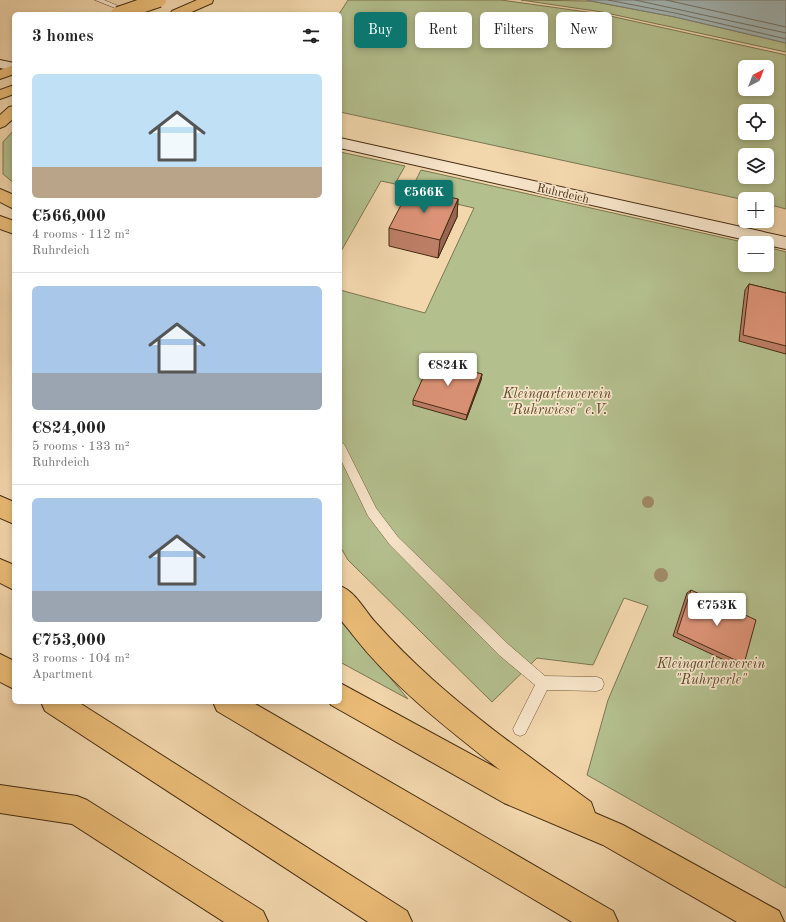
<!DOCTYPE html>
<meta charset="utf-8">
<style>
:root{--surface:#fff;--page:#f6f6f6;--text:#222;--muted:#767676;--line:#e0e0e0;--accent:#0f766e}
body{margin:0;font-family:"Old Standard TT",serif;background:var(--page);color:var(--text);height:100vh;display:flex;flex-direction:column;font-size:15px;white-space:nowrap}
*{box-sizing:border-box;margin:0}
p{font-size:13px;color:var(--muted)}
.icon{flex:none;width:22px;height:22px;fill:none;stroke:currentColor;stroke-width:2;stroke-linecap:round;stroke-linejoin:round}
.map{position:relative;flex:1;overflow:hidden}
.details{position:absolute;left:12px;top:12px;width:330px;height:692px;display:flex;flex-direction:column;background:var(--surface);border-radius:6px;box-shadow:0 2px 6px #0003}
.details>*{flex:none}
.guide{position:absolute;left:354px;top:12px;width:372px;height:36px;display:flex;gap:8px}
.needle{width:26px;rotate:42deg}
.tools{position:absolute;left:738px;top:60px;display:grid;gap:8px}
.tools a{display:grid;place-items:center;width:36px;height:36px;border-radius:6px;background:var(--surface);box-shadow:0 2px 6px #0003;font-size:20px}
.price{position:absolute;translate:-50% -34px;padding:0 9px;border-radius:4px;background:#fff;color:#222;font-size:13px;line-height:26px;filter:drop-shadow(0 1px 2px #0008)}
.price::after{content:'';position:absolute;left:50%;top:24px;width:12px;height:9px;margin-left:-6px;background:inherit;clip-path:polygon(0 0,100% 0,50% 100%)}
.price.selected{background:var(--accent);color:#fff}
ul{padding:0;list-style:none}
li{display:grid;align-content:center;gap:8px;height:212px;padding:0 20px}
li+li{border-top:1px solid var(--line)}
li span{display:grid;place-items:center;height:124px;border-radius:6px;color:#555}
li>.icon{margin-inline-start:auto}
span .icon{width:72px;height:72px;fill:#fffc;stroke-width:1}
li b{font-size:17px}
h2{display:flex;justify-content:space-between;align-items:center;height:48px;padding:0 20px;font-size:17px}
.pill{padding:0 14px;border-radius:6px;background:var(--surface);box-shadow:0 2px 6px #0003;font-size:14px;line-height:36px}
.pill.selected{background:var(--accent);color:#fff}
.map>svg:first-child{display:block}
.green{fill:#b4bf8e;stroke:#7c7650;fill-rule:evenodd}
.water{fill:#a2b6b6;stroke:#7d7f74}
.lines{fill:none;stroke-linecap:round;stroke-linejoin:round}
.shore{stroke:#747164;stroke-width:1}
.service-casing{stroke:#705638;stroke-width:1}
.secondary-casing{stroke:#452c11;stroke-width:2}
.motorway-casing{stroke:#452c11;stroke-width:2}
.service{fill:#f7e4c9;fill-rule:evenodd}
.secondary{fill:#f7e4c9;fill-rule:evenodd}
.motorway{fill:#e9bb76;fill-rule:evenodd}
.motorway-bridge-casing{stroke:#452c11;stroke-width:16;stroke-linecap:butt}
.motorway-bridge{stroke:#e9bb76;stroke-width:14}
.tree{fill:#9f8864}
.wall{fill:#bc7e65;stroke:#452c11}
.shaded-wall{fill:#996653;stroke:#452c11}
.building{fill:#db9276;stroke:#452c11}
.labels{text-anchor:middle;stroke-width:3.5;stroke-linejoin:round;paint-order:stroke}
.far-street-label{font-size:12px;fill:#452c11;stroke:#f7e4c9}
.park-label{font-size:14px;font-style:italic;fill:#5b492a;stroke:#f7e4c9}
</style>
<div class="map">
<svg width="786" height="922" viewBox="0 0 786 922">
<rect width="100%" height="100%" fill="#f2d6ac"/>
<filter id="stains"><feTurbulence type="fractalNoise" baseFrequency=".005" numOctaves="4"/><feColorMatrix values="0 0 0 0 .2 0 0 0 0 .09 0 0 0 0 .02 0 0 0 .5 -.17"/></filter>
<radialGradient id="worn" r=".72"><stop offset=".6" stop-color="#630" stop-opacity="0"/><stop offset="1" stop-color="#630" stop-opacity=".3"/></radialGradient>
<g class="green">
<path d="M348,0h153l100,14 185,41v154l-19,-5v-5l-22,1 -405,-88 -1,-98zM745,67h22v22h-22zM745,111h22v22h-22zM745,155h22v22h-22z"/>
<path d="M521,0l69,1 85,16 111,26v9l-184,-40z"/>
<path d="M14,130v53l-11,-9v-32z"/>
<path d="M340,152l65,14 -10,18 -14,-3 -41,72z"/>
<path d="M421,170l326,73h-2v22h22v-18l19,5v636l-199,-113 21,-75 40,-94 -24,-8 -31,67 -56,-7 -45,44 -144,-142 -8,-14v-256l85,23 49,-105 -61,-14 -1,-6z"/>
<path d="M340,618l68,81 -68,-37z"/>
</g>
<path class="water" d="M586,0h200v43l-111,-26z"/>
<g class="lines">
<g class="shore">
<path d="M608,0l67,13 111,26"/>
<path d="M635,0l151,33"/>
<path d="M666,0l120,27"/>
</g>
<defs>
<g id="service">
<path d="M95,0h9l29,12 -5,1z"/>
<path d="M340,442l4,2 32,64 22,29 111,108 36,31 52,1 5,2 2,5 -2,5 -5,2 -50,-1 -22,44 -5,2 -5,-2 -2,-5 22,-44 -36,-30 -109,-110 -22,-29 -28,-58z"/>
</g>
<g id="secondary">
<path d="M0,60l14,3v8l-14,-3z"/>
<path d="M340,138l446,99v12l-19,-4v-2h-8l-419,-95z"/>
</g>
<g id="motorway">
<path d="M197,0h16l-1,3 -25,11h-17l2,-3z"/>
<path d="M14,65v9l-14,5v-9z"/>
<path d="M14,85v9l-14,5v-9z"/>
<path d="M14,106v12l-9,8 -5,2v-13l9,-8z"/>
<path d="M0,189l14,6v14l-14,-7z"/>
<path d="M0,216l14,5v13l-14,-5z"/>
<path d="M0,496l14,6v22l-14,-6z"/>
<path d="M0,559l14,6v25l-14,-7z"/>
<path d="M340,586c16,6 24,24 36,37 17,19 36,38 56,56 50,45 105,83 159,123l4,11 28,12 156,86 5,11h-47l-134,-77 -99,-42 -173,-98 -2,-3h11v-19l160,87c-52,-41 -107,-83 -148,-136 -3,-5 -11,-12 -12,-17 -2,-10 0,-21 0,-31z"/>
<path d="M0,654l14,7v28l-14,-7z"/>
<path d="M41,702h37l329,209 5,11h-44l-323,-211z"/>
<path d="M213,702h39l361,209 5,11h-46l-355,-211z"/>
<path d="M0,785l77,11 10,4 176,111 5,11h-44l-152,-98 -72,-11z"/>
</g>
</defs>
<use href="#service" class="service-casing"/>
<use href="#secondary" class="secondary-casing"/>
<use href="#motorway" class="motorway-casing"/>
<use href="#service" class="service"/>
<use href="#secondary" class="secondary"/>
<use href="#motorway" class="motorway"/>
<defs>
<path id="motorway-bridge" d="M118,14l41,-14"/>
</defs>
<use href="#motorway-bridge" class="motorway-bridge-casing"/>
<use href="#motorway-bridge" class="motorway-bridge"/>
</g>
<g class="tree">
<circle cx="648" cy="502" r="6"/>
<circle cx="661" cy="575" r="7"/>
</g>
<g class="wall">
<path d="M458,199l-1,18 -19,41 -49,-12v-18z"/>
<path d="M749,284l37,9v61l-47,-13 6,-51z"/>
<path d="M482,374l-1,6 -15,40 -53,-15v-5z"/>
<path d="M691,590l53,74 -5,3 -66,-31 14,-43z"/>
</g>
<g class="shaded-wall">
<path d="M458,199l-1,18 -19,41 2,-18z"/>
<path d="M482,374l-1,6 -15,40 1,-5z"/>
</g>
<g class="building">
<path d="M410,188l48,11 -18,41 -51,-12z"/>
<path d="M749,284l37,9v53l-43,-11z"/>
<path d="M431,360l51,14 -15,41 -54,-15z"/>
<path d="M691,590l65,30 -12,44 -67,-31z"/>
</g>
<g class="labels">
<g class="far-street-label">
<text transform="translate(563 193) rotate(13)" y="4">Ruhrdeich</text>
</g>
<g class="park-label">
<text x="557" y="398">Kleingartenverein<tspan x="557" dy="16">"Ruhrwiese" e.V.</tspan></text>
<text x="711" y="668">Kleingartenverein<tspan x="711" dy="16">"Ruhrperle"</tspan></text>
</g>
</g>
<rect width="100%" height="100%" filter="url(#stains)"/>
<rect width="100%" height="100%" fill="url(#worn)"/>
</svg>
<div class="tools">
<a><svg class="needle" viewBox="-14 -14 28 28"><path d="M0-13l5 13h-10z" fill="#e53935"/><path d="M0 13l5-13h-10z" fill="#767676"/></svg></a>
<a><svg class="icon" aria-label="locate" viewBox="0 0 24 24"><circle cx="12" cy="12" r="6"/><path d="M12 2v4M12 18v4M2 12h4M18 12h4"/></svg></a>
<a><svg class="icon" aria-label="layers" viewBox="0 0 24 24"><path d="M12 4l9 5-9 5-9-5zM3 14l9 5 9-5"/></svg></a>
<a>+</a>
<a>−</a>
</div>
<b class="price selected" style="left:424px;top:214px">€566K</b>
<b class="price" style="left:448px;top:387px">€824K</b>
<b class="price" style="left:717px;top:627px">€753K</b>
<div class="guide">
<a class="pill selected">Buy</a>
<a class="pill">Rent</a>
<a class="pill">Filters</a>
<a class="pill">New</a>
</div>
<section class="details">
<h2>3 homes<svg class="icon" aria-label="filters" viewBox="0 0 24 24"><path d="M4 7h16M4 17h16"/><circle cx="9" cy="7" r="2"/><circle cx="15" cy="17" r="2"/></svg></h2>
<ul>
<li><span style="background:linear-gradient(#bfe0f5 75%,#b9a48a 0)"><svg class="icon" aria-label="home" viewBox="0 0 24 24"><path d="M3 11l9-7 9 7M6 9v11h12V9"/></svg></span><div><b>€566,000</b><p>4 rooms · 112 m²</p><p>Ruhrdeich</p></div></li>
<li><span style="background:linear-gradient(#a9c7e8 70%,#9aa5b1 0)"><svg class="icon" aria-label="home" viewBox="0 0 24 24"><path d="M3 11l9-7 9 7M6 9v11h12V9"/></svg></span><div><b>€824,000</b><p>5 rooms · 133 m²</p><p>Ruhrdeich</p></div></li>
<li><span style="background:linear-gradient(#a9c7e8 75%,#9aa5b1 0)"><svg class="icon" aria-label="home" viewBox="0 0 24 24"><path d="M3 11l9-7 9 7M6 9v11h12V9"/></svg></span><div><b>€753,000</b><p>3 rooms · 104 m²</p><p>Apartment</p></div></li>
</ul>
</section>
</div>
